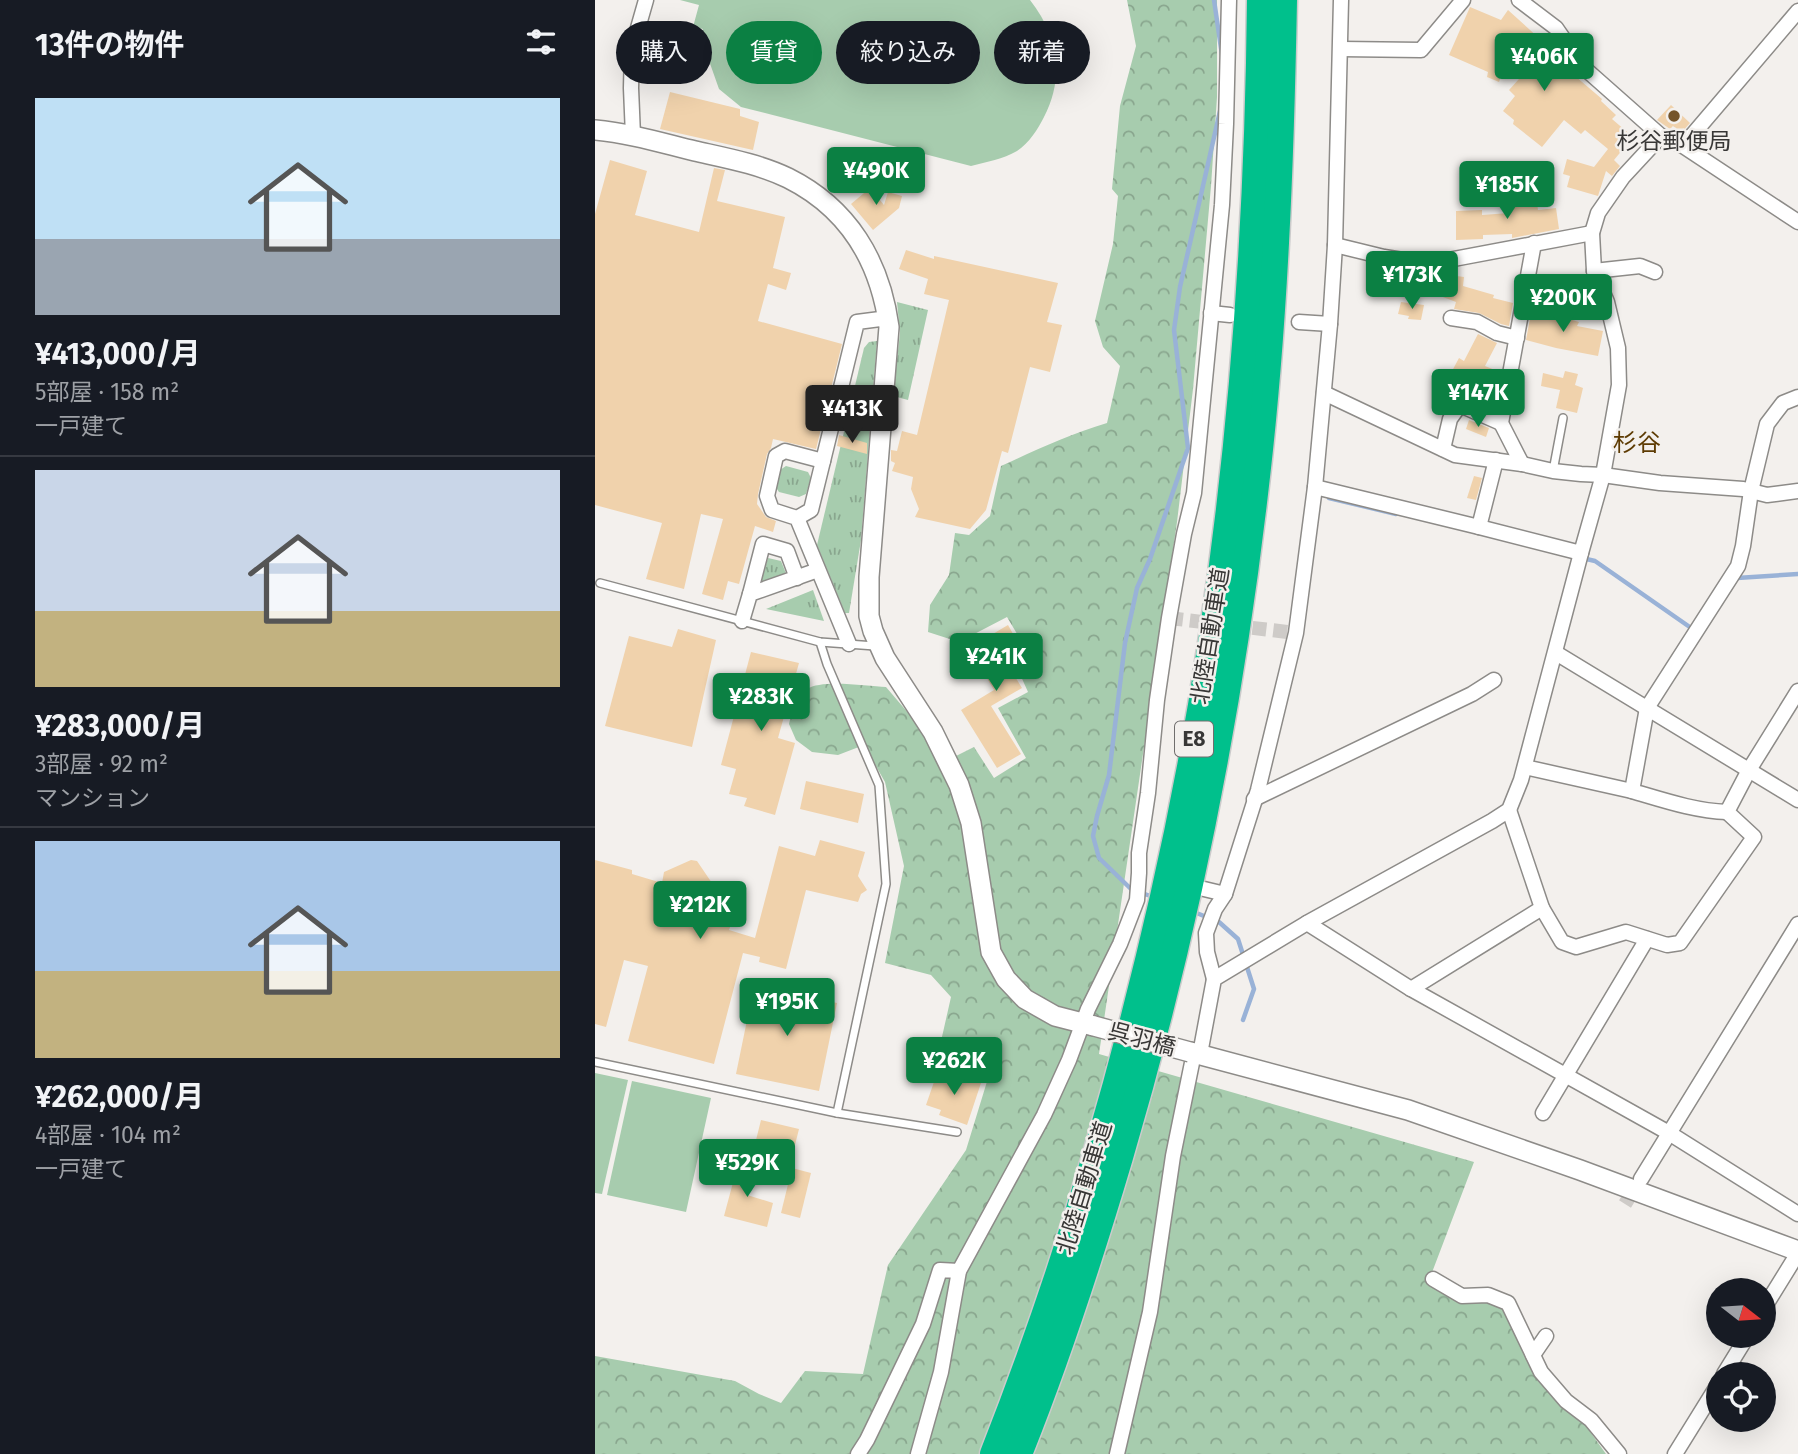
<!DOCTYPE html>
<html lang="ja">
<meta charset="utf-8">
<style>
:root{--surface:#171b24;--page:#242831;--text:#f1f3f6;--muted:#9ea1a6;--line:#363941;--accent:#0b8043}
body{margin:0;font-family:"Fira Sans","Noto Sans JP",sans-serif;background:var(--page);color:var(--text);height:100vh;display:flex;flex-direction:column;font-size:26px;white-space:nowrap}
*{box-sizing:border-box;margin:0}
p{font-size:23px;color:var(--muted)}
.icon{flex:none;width:38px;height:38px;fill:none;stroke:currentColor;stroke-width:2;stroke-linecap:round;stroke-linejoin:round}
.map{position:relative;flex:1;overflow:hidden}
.details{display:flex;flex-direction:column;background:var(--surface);width:595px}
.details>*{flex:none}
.hud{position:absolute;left:21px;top:21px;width:665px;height:63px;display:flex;gap:14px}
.needle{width:46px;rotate:107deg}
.controls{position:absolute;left:1111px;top:1278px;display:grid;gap:14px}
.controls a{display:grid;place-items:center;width:70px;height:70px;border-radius:50%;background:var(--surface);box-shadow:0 7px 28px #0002;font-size:35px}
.price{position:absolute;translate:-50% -60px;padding:0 16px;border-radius:7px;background:var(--accent);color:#fff;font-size:23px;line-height:46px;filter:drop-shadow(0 2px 4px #0008)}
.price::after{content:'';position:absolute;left:50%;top:42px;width:21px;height:16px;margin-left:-10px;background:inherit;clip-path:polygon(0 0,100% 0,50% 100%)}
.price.current{background:#222;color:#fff}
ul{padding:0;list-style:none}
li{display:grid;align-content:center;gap:14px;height:371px;padding:0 35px}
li+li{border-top:2px solid var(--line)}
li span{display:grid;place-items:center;height:217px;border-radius:0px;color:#555}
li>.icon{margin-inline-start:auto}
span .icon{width:126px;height:126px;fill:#fffc;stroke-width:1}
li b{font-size:30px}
h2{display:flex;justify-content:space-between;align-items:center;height:84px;padding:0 35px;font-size:30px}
.tag{padding:0 24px;border-radius:32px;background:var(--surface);box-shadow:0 7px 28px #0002;font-size:24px;line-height:63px}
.tag.current{background:var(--accent);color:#fff}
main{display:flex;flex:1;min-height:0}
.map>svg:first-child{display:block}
.grass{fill:url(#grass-tufts)}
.forest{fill:url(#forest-crowns)}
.park{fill:#a7ccae}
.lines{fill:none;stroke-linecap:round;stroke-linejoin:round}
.stream{stroke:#99b2d7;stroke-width:4.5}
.building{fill:#f0d2ac}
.minor-tunnel{stroke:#cecbc8;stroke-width:14;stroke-dasharray:14 7;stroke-linecap:butt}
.service-casing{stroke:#8d8b88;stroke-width:10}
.minor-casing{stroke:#8d8b88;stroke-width:17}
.tertiary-casing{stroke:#8d8b88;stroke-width:22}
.motorway-casing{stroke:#cbcbcb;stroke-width:29}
.service{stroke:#fff;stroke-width:7}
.minor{stroke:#fff;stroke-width:14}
.tertiary{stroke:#fff;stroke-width:19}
.motorway{stroke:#00c08c;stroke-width:26}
.tertiary-bridge-casing{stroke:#8d8b88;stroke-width:22;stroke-linecap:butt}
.tertiary-bridge{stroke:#fff;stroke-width:19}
.poi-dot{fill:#74542a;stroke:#f3f0ed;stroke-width:2.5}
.labels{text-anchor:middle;stroke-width:5;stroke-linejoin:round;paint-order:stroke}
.shield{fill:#f3f0ed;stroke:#706e6d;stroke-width:2}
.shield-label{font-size:21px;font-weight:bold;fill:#383736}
.poi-label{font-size:23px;fill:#383736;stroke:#f3f0ed}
.street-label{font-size:23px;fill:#383736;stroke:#f3f0ed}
.neighbourhood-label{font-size:24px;fill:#5d3b03;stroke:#f3f0ed}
</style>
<main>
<section class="details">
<h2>13件の物件<svg class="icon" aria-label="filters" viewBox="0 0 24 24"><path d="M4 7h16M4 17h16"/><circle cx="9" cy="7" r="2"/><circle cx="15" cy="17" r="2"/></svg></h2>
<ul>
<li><span style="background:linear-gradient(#bfe0f5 65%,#9aa5b1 0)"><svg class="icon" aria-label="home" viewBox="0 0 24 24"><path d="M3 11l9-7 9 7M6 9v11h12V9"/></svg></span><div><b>¥413,000/月</b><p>5部屋 · 158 m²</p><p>一戸建て</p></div></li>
<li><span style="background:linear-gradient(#c9d6e8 65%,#c2b280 0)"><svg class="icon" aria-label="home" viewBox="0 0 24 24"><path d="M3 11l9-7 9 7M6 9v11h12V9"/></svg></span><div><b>¥283,000/月</b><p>3部屋 · 92 m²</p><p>マンション</p></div></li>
<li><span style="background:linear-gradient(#a9c7e8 60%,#c2b280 0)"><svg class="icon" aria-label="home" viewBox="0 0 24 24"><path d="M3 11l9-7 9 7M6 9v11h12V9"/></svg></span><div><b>¥262,000/月</b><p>4部屋 · 104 m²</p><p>一戸建て</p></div></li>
</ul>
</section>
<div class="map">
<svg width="1203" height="1454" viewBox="0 0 1203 1454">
<defs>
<pattern id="grass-tufts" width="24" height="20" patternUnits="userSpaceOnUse" patternTransform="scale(1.75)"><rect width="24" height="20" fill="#a7ccae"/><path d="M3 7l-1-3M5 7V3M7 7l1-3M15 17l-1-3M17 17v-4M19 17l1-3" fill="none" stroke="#89a68e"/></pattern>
<pattern id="forest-crowns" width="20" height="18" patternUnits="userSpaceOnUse" patternTransform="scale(1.75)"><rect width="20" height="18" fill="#a7ccae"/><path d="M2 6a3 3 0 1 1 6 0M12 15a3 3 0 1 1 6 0" fill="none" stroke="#89a68e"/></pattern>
</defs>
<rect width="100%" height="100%" fill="#f3f0ed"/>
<g class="grass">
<path d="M302,302l31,8 -20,90 -15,-4 7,-63z"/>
<path d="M282,341l-16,199 -12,73h-4l-28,-68 47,-197 5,-6z"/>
<path d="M191,466l22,6 3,6 -5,16 -7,3 -20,-5 -4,-6 5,-16z"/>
<path d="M173,558l13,3 6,15 -27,9z"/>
<path d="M218,590l11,31 -58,-12z"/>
</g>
<path class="forest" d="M532,0h90v97l-6,89 -18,203 -16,133 -78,532 375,108 -46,121 71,21 107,150h-1011v-98l140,25 24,13 22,9 24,-32 58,3 25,-109 78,-115 23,-75 -52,-16 14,-62 -20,-22 -46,-12 19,-97 -19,-84 -21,-37 -26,10 -26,-3 -16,-12 -7,-16c3,-12 7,-28 18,-35 14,-10 61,-3 79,-2l29,34 27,42 32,-16 20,31 32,-20 -28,-50 30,-16 -9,-20 14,-11 -26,-44 -48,25 -31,-10 2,-27 19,-30 6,-42 14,2 21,-19 11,-50c35,-16 69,-32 106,-43l13,-57 -17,-19 -8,-26 18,-77 5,-48 -6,-7 8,-83 16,-60z"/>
<g class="park">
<path d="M85,0h350c28,36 35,76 14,117 -6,12 -15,26 -27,34 -14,8 -30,11 -46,15l-206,-53 -24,-6 -22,-18 -18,-51 2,-9 -10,-2 6,-22z"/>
<path d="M0,1073l33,7 -26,114 -7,-1z"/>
<path d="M37,1081l79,17 -25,114 -79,-17z"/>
</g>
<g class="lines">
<g class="stream">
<path d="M619,0l8,55"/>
<path d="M734,498l67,16"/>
<path d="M987,558l13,3 99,69"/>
<path d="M1140,580l2,-2 61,-4"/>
<path d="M558,897l-22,-8 -32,-31 -6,-22 4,-20 12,-41 16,-132 12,-55 13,-29 38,-111 -14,-118 6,-43 40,-176"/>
<path d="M599,912l25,10 19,17 16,50 -11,31"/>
</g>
</g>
<g class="building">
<path d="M875,7l31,13 7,-10 33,30 6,-4 25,31 -4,3 34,29 -1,2 15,14 -4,4 21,18 -19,23 6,6 -8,10 -6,-5 -8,25 -31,-9 3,-11 -7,-2 4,-15 27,8 14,-18 -23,-19 -4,4 -17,-14 -22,27 -29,-23 1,-4 -11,-9 12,-15 -6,-6 30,-33 -28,-19 -10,26 4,2 -6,16 -12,-5 1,-5 -39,-17z"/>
<path d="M75,92l70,17v7l19,6 -6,28 -93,-21z"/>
<path d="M1076,105l19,18 -9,10 -8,-7 -3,3 -13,-9z"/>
<path d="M15,160l37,11 -12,44 64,17 15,-64 11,2 -8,31 68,16 -12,51 18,5 -5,17 -18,-6 -10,37 84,23 -26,105 -43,-10 -2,9 -4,6 -9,40 -1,10 9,13 10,4 -3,11 -18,-6 -16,58 -11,-3 -5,19 -21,-6 21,-75 -22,-5 -17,75 -38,-10 16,-56 -67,-18v-291z"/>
<path d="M275,188l14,17 4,-13 14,4 -3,12 -26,22 -22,-26z"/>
<path d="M941,195l2,15 18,-2 3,21 -47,9v-4l-29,1v4l-27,1v-29l26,-1v5l27,-2 -1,-6 10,-2 -1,-7z"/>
<path d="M311,250l28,9v-3l124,27 -11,39 15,3 -12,47 -20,-5 -22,86 -6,-2 -16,59 -16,19 -55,-12 4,-8 -8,-20 2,-12 -21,-6 3,-8 -4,-2v-11l6,1 5,-20 15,4 32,-135 -25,-6 4,-15 -29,-10z"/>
<path d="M828,275l26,2v-2l15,2 -1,9 31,9 -1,3 20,5 -4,23 -8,-2 -22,-11 -25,-4 2,-7 -34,-13z"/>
<path d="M806,302l23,3 -3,15 -13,-1 1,-3 -11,-2z"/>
<path d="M937,308l47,14 -2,4 26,5 -5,25 -42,-8 -30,-8z"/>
<path d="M883,334l19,9 -12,23 15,6 -6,20 3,1 -2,7 -4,8 -47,-22 15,-28 5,3z"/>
<path d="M970,371l13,3 -3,11 8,3 -6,25 -21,-5 4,-18 -19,-4 2,-13 20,5z"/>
<path d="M874,420l20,8 -3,9 -20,-8z"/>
<path d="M244,435l28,8v11l-30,-8z"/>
<path d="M879,476l8,2 -6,22 -9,-2z"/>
<path d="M413,625l20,35 -17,10 11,18 -31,18 30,48 -24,14 -36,-58 33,-20 -25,-42z"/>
<path d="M83,629l38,11 -24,107 -87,-21 24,-90 43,11z"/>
<path d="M156,652l48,11 -21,75 17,5 -20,72 -31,-9 3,-8 -18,-4 7,-25 -15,-4z"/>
<path d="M211,781l58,13 -6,29 -58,-14z"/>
<path d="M225,840l45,12 -7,24 9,14 -6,4 -3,8 -52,-12 -20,79 -27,-7 1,-5 -17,-4 -29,111 -86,-23 20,-75 -24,-6 -18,67 -11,-3v-164l37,10v4l30,9 2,-11 27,-12 6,1 17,25 -2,9 27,6 -10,29 26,8 24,-92 36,10z"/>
<path d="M159,986l83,17 -18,88 -83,-17z"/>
<path d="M354,1072l32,11 -14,42 -28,-10 2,-5 -15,-5 9,-26 11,3z"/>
<path d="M166,1120l38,9 -6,24 -38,-9z"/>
<path d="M144,1160l16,4 -8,31 26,8 -6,24 -43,-11z"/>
<path d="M197,1168l19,5 -11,45 -19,-5z"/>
</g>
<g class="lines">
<g class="minor-tunnel">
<path d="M574,618l127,15"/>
<path d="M1030,1204l13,-21"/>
</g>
<defs>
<g id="service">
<path d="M958,471l10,-53"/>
<path d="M5,583l220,59 55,4"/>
<path d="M225,642l7,22 52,121 7,99 -49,229"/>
<path d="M0,1062l242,51 120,19"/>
</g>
<g id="minor">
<path d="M924,0l37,28 27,39 78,69 22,10 115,76"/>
<path d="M746,49l80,1 42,-50"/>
<path d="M38,136l-2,-48 1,-39 14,-49"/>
<path d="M1088,146l115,-135"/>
<path d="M740,245l49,12 43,7 165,-31"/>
<path d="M999,271l46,-5 15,6"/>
<path d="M616,313l19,2"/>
<path d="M856,318l26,4 20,11 20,5"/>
<path d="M704,322l31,2"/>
<path d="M729,393l131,62 67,9 31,7 28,3 22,1 57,8 83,6 24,6 31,-4"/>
<path d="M848,449l7,-30 10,-14 41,18"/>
<path d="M901,460l-17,67 102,26"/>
<path d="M228,461l34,-139 31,-4"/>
<path d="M927,464l-21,-41 33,-180"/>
<path d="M720,487l164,40"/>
<path d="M202,518l-25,-8 -5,-14 9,-40 9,-5 38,10 -12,49 -14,8 52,126"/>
<path d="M155,594l13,-50 24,7 10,27"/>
<path d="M147,621l8,-27 68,-24"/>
<path d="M961,653l242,147"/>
<path d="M930,767l107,24"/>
<path d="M659,799l218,-105 22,-14"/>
<path d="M1132,812c-32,-1 -64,-12 -95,-21l15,-83 91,-142 5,-20 8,-55 16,-67 16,-21 15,-6"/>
<path d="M609,889l21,5"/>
<path d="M947,908l20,34 14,5 50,-15 41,13 13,-2 74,-106 -27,-25 22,-42 49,-79"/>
<path d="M712,923l104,66 258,144 129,81"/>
<path d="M619,979l-7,-27 -1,-19 9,-24 10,-15 33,-104 38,-157 19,-146 15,-163 5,-79 6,-245"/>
<path d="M816,989l131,-81 -33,-98"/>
<path d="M605,1054l14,-75 93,-56 185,-102 17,-11 12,-30 60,-227 22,-78 16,-90 -1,-37 -11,-46 -13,-31 -2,-38 6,-20 25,-36 38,-41"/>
<path d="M948,1113l104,-174"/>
<path d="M1046,1179l157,-255"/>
<path d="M838,1279l29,17 26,-1 20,8 33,69 25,29 25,19 28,34"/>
<path d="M1169,1308l34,-55"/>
<path d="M938,1355l13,-19"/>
<path d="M1129,1374l24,-39"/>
<path d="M263,1454l9,-14 56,-116 17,-54 19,1"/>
<path d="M323,1454l23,-82 18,-101 85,-156 25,-55 19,-51 32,-65 17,-44 2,-27v-20l9,-60 9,-93 12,-82 15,-84 10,-41 28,-288 4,-81 3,-124"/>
<path d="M522,1454l33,-142 23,-156 21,-103"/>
<path d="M1080,1454l44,-71"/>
</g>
<g id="tertiary">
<path d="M0,130c34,3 67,13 100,21 31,7 64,13 93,27 60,30 92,83 101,149l-20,250v39l4,15 12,27 48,74 26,53 12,38 20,129 15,27 19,20 30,17 39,10"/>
<path d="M595,1052l218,58 172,60 218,81"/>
</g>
<g id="motorway">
<path d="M398,1454c71,-180 127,-368 170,-557 67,-293 94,-597 97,-897"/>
<path d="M424,1454c39,-97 71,-196 101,-297 65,-220 110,-445 136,-672 19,-161 25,-323 28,-485"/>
</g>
</defs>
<use href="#service" class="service-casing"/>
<use href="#minor" class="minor-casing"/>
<use href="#tertiary" class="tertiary-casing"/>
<use href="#motorway" class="motorway-casing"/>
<use href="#service" class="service"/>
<use href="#minor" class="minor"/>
<use href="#tertiary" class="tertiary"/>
<use href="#motorway" class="motorway"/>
<defs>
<path id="tertiary-bridge" d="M499,1026l96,26"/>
</defs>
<use href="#tertiary-bridge" class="tertiary-bridge-casing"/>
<use href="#tertiary-bridge" class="tertiary-bridge"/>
</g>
<circle class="poi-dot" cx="1079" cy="116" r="7"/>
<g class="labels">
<rect class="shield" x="580" y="721.5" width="38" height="35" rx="5"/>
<g class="shield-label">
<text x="599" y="746">E8</text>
</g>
<g class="poi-label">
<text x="1079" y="149">杉谷郵便局</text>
</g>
<g class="street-label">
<text transform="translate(615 636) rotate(-81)" y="8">北陸自動車道</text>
<text transform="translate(547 1039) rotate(15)" y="8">呉羽橋</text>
<text transform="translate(489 1188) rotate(-73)" y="8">北陸自動車道</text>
</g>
<g class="neighbourhood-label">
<text x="1042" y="451">杉谷</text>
</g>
</g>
</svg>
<div class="controls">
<a><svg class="needle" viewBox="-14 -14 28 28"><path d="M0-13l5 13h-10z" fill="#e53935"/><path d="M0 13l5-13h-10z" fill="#9ea1a6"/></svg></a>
<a><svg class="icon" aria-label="locate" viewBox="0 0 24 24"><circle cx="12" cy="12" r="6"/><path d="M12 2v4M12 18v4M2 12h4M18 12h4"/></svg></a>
</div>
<b class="price" style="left:949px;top:93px">¥406K</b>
<b class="price" style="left:281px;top:207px">¥490K</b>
<b class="price" style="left:912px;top:221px">¥185K</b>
<b class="price" style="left:817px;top:311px">¥173K</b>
<b class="price" style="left:968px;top:334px">¥200K</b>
<b class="price" style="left:883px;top:429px">¥147K</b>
<b class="price current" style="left:257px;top:445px">¥413K</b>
<b class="price" style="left:401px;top:693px">¥241K</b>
<b class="price" style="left:166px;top:733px">¥283K</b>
<b class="price" style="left:105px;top:941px">¥212K</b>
<b class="price" style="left:192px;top:1038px">¥195K</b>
<b class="price" style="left:359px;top:1097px">¥262K</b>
<b class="price" style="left:152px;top:1199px">¥529K</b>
<div class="hud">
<a class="tag">購入</a>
<a class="tag current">賃貸</a>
<a class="tag">絞り込み</a>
<a class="tag">新着</a>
</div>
</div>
</main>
